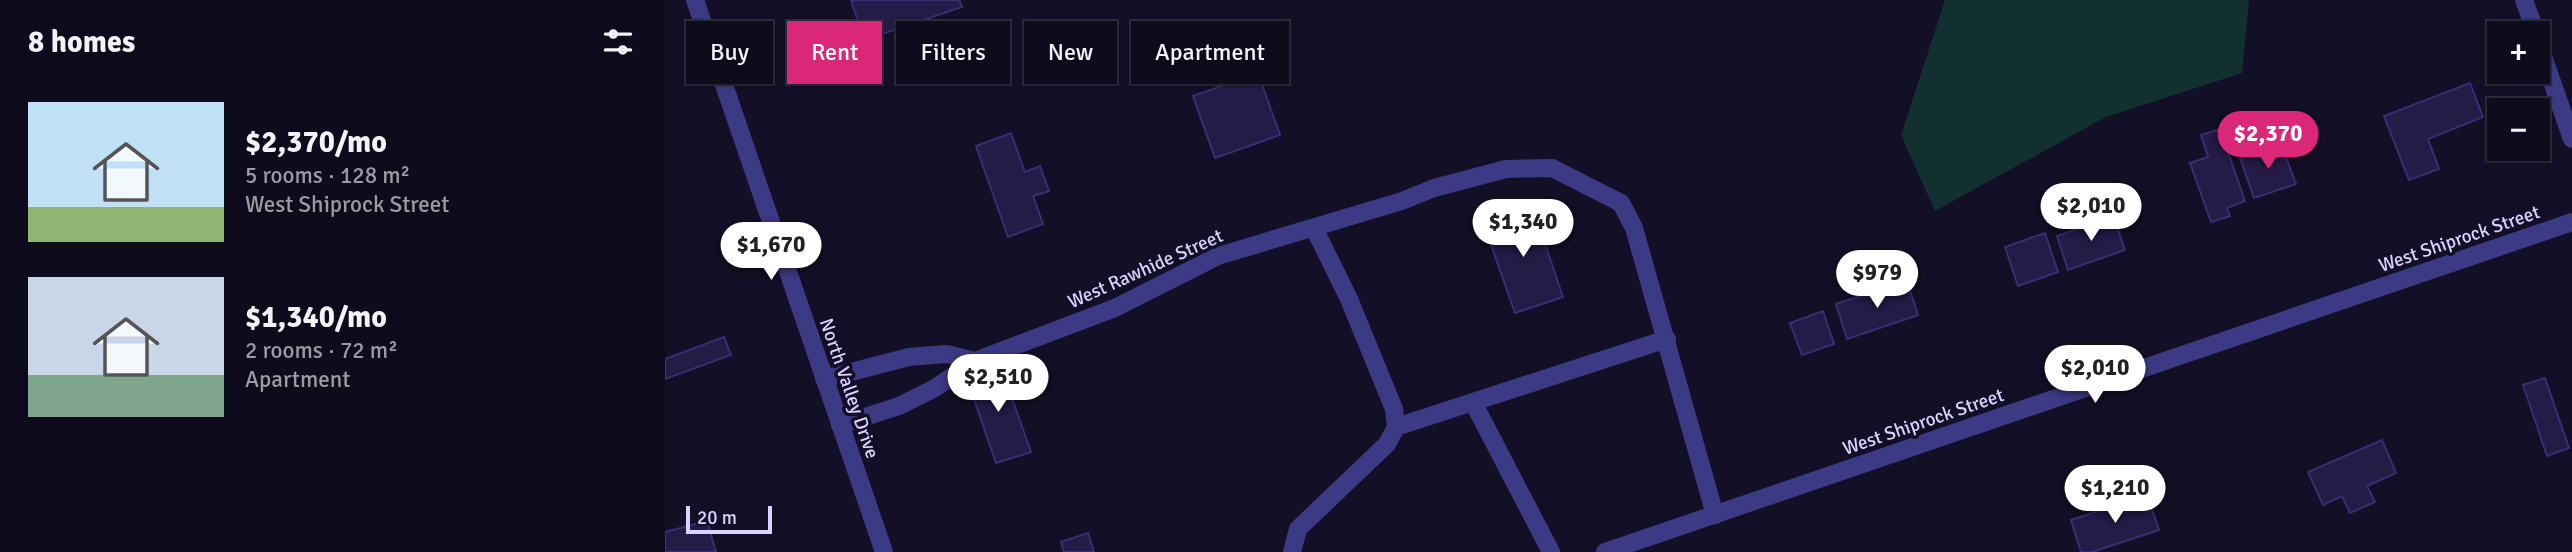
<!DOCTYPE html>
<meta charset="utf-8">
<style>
:root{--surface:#0e0b1c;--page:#171425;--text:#f1f3f6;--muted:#9b9ba3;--line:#2e2b3b;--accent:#db2777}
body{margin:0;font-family:Signika,sans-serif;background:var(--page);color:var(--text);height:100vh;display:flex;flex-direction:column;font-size:26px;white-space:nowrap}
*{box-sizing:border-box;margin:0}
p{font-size:23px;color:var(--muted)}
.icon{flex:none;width:38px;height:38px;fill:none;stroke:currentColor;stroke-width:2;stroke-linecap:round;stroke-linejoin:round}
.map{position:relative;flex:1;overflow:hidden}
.drawer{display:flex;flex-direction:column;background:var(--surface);width:665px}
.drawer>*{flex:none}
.banner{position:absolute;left:21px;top:21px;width:665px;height:63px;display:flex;gap:14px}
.fabs{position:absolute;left:1822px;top:21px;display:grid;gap:14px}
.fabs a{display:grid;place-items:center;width:63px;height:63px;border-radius:0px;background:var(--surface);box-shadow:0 2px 5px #0004,0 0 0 2px var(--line);font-size:35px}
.scale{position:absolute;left:21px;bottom:18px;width:86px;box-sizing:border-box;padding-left:7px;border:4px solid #d9d4ff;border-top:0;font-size:19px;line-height:24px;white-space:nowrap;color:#d9d4ff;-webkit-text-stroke:5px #130f26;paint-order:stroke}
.price{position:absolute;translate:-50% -60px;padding:0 16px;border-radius:24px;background:#fff;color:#222;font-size:23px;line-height:46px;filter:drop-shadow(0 2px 4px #0008)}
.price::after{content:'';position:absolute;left:50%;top:42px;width:21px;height:16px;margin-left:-10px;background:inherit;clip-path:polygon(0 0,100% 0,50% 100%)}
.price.selected{background:var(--accent);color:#fff}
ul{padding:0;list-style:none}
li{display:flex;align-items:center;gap:21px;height:175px;padding:0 28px}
li span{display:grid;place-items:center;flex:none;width:196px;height:140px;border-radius:0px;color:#555}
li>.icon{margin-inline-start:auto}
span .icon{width:84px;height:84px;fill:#fffc;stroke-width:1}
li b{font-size:30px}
h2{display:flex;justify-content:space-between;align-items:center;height:84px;padding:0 28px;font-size:30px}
.pill{padding:0 24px;border-radius:0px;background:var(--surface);box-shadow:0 2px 5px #0004,0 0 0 2px var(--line);font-size:24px;line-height:63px}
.pill.selected{background:var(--accent);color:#fff}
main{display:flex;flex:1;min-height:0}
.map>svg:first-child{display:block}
.green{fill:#12302f}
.building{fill:#241b47;stroke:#3b2d73;stroke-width:2}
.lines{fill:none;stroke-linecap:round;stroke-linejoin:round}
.lane{stroke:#3d3a85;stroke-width:18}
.street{stroke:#3d3a85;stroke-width:18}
.labels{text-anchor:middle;stroke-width:7;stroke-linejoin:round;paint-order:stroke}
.street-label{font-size:19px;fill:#d9d4ff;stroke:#130f26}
</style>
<main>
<section class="drawer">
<h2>8 homes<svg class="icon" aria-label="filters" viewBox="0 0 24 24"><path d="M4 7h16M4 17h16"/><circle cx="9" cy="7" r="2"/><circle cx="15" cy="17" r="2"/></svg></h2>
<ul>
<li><span style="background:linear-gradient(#bfe0f5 75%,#8fb573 0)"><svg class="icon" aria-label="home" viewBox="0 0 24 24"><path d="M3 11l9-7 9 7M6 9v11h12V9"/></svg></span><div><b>$2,370/mo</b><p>5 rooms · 128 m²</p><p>West Shiprock Street</p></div></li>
<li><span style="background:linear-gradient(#c9d6e8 70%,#7fa58c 0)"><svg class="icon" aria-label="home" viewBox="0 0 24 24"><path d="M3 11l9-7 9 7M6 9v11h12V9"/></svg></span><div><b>$1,340/mo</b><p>2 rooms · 72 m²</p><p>Apartment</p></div></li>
</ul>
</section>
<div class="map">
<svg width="1907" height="552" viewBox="0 0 1907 552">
<rect width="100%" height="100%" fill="#130f26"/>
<path class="green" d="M1280,0h304l-7,73 -136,44 -171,94 -34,-76z"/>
<g class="building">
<path d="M186,0h108l3,7 -98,33z"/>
<path d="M593,73l22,62 -65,23 -22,-62z"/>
<path d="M1805,83l13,34 -55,22 11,30 -30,11 -25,-64z"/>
<path d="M1555,129l25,72 -18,7 3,8 -19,6 -21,-59 18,-6 -7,-22z"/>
<path d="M346,133l14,39 15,-6 9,25 -16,5 10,28 -35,13 -32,-91z"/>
<path d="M1616,144l15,40 -42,14 -14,-40z"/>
<path d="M867,205l31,92 -48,16 -32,-91z"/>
<path d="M1448,216l12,34 -57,20 -11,-34z"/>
<path d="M1380,233l13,39 -40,14 -13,-39z"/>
<path d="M1242,281l11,34 -71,24 -11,-35z"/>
<path d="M1158,311l11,33 -32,11 -12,-32z"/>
<path d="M59,337l7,18 -66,24v-20z"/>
<path d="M335,364l31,88 -35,11 -30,-87z"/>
<path d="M1880,378l24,70 -22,8 -24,-71z"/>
<path d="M1717,440l14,33 -29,13 8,16 -25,11 -8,-17 -19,9 -15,-33z"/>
<path d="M1482,495l12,35 -67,22h-11l-10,-32z"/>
<path d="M42,521l9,31h-51v-20z"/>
<path d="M423,533l6,19h-30l-3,-10z"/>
</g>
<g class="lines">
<g class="lane">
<path d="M159,379l85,-22 38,-3 28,7 140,-53 103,-52 184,-55 32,-13 72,-19 46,-1 69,35 13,25 81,287"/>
<path d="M808,402l78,150"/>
<path d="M175,425l59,-19 36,-18 40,-27"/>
<path d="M731,427l271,-88"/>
<path d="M627,552l6,-23 89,-85 9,-17 -2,-18 -45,-110 -35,-71"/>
</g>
<g class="street">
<path d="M30,0l189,552"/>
<path d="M1859,0l12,33"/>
<path d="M1872,39l35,100"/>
<path d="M940,552l967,-330"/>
</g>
</g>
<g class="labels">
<g class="street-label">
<text transform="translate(1794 238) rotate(-19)" y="7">West Shiprock Street</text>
<text transform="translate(480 268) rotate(-24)" y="7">West Rawhide Street</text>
<text transform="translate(185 388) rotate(71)" y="7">North Valley Drive</text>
<text transform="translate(1258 421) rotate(-19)" y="7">West Shiprock Street</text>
</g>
</g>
</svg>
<div class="fabs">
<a>+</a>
<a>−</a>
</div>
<div class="scale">20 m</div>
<b class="price selected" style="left:1603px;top:171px">$2,370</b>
<b class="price" style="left:1426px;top:243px">$2,010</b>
<b class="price" style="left:858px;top:259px">$1,340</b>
<b class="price" style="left:106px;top:282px">$1,670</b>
<b class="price" style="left:1212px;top:310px">$979</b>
<b class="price" style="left:1430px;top:405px">$2,010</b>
<b class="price" style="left:333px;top:414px">$2,510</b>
<b class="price" style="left:1450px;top:525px">$1,210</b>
<div class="banner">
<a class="pill">Buy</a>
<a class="pill selected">Rent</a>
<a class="pill">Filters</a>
<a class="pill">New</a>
<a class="pill">Apartment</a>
</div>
</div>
</main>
